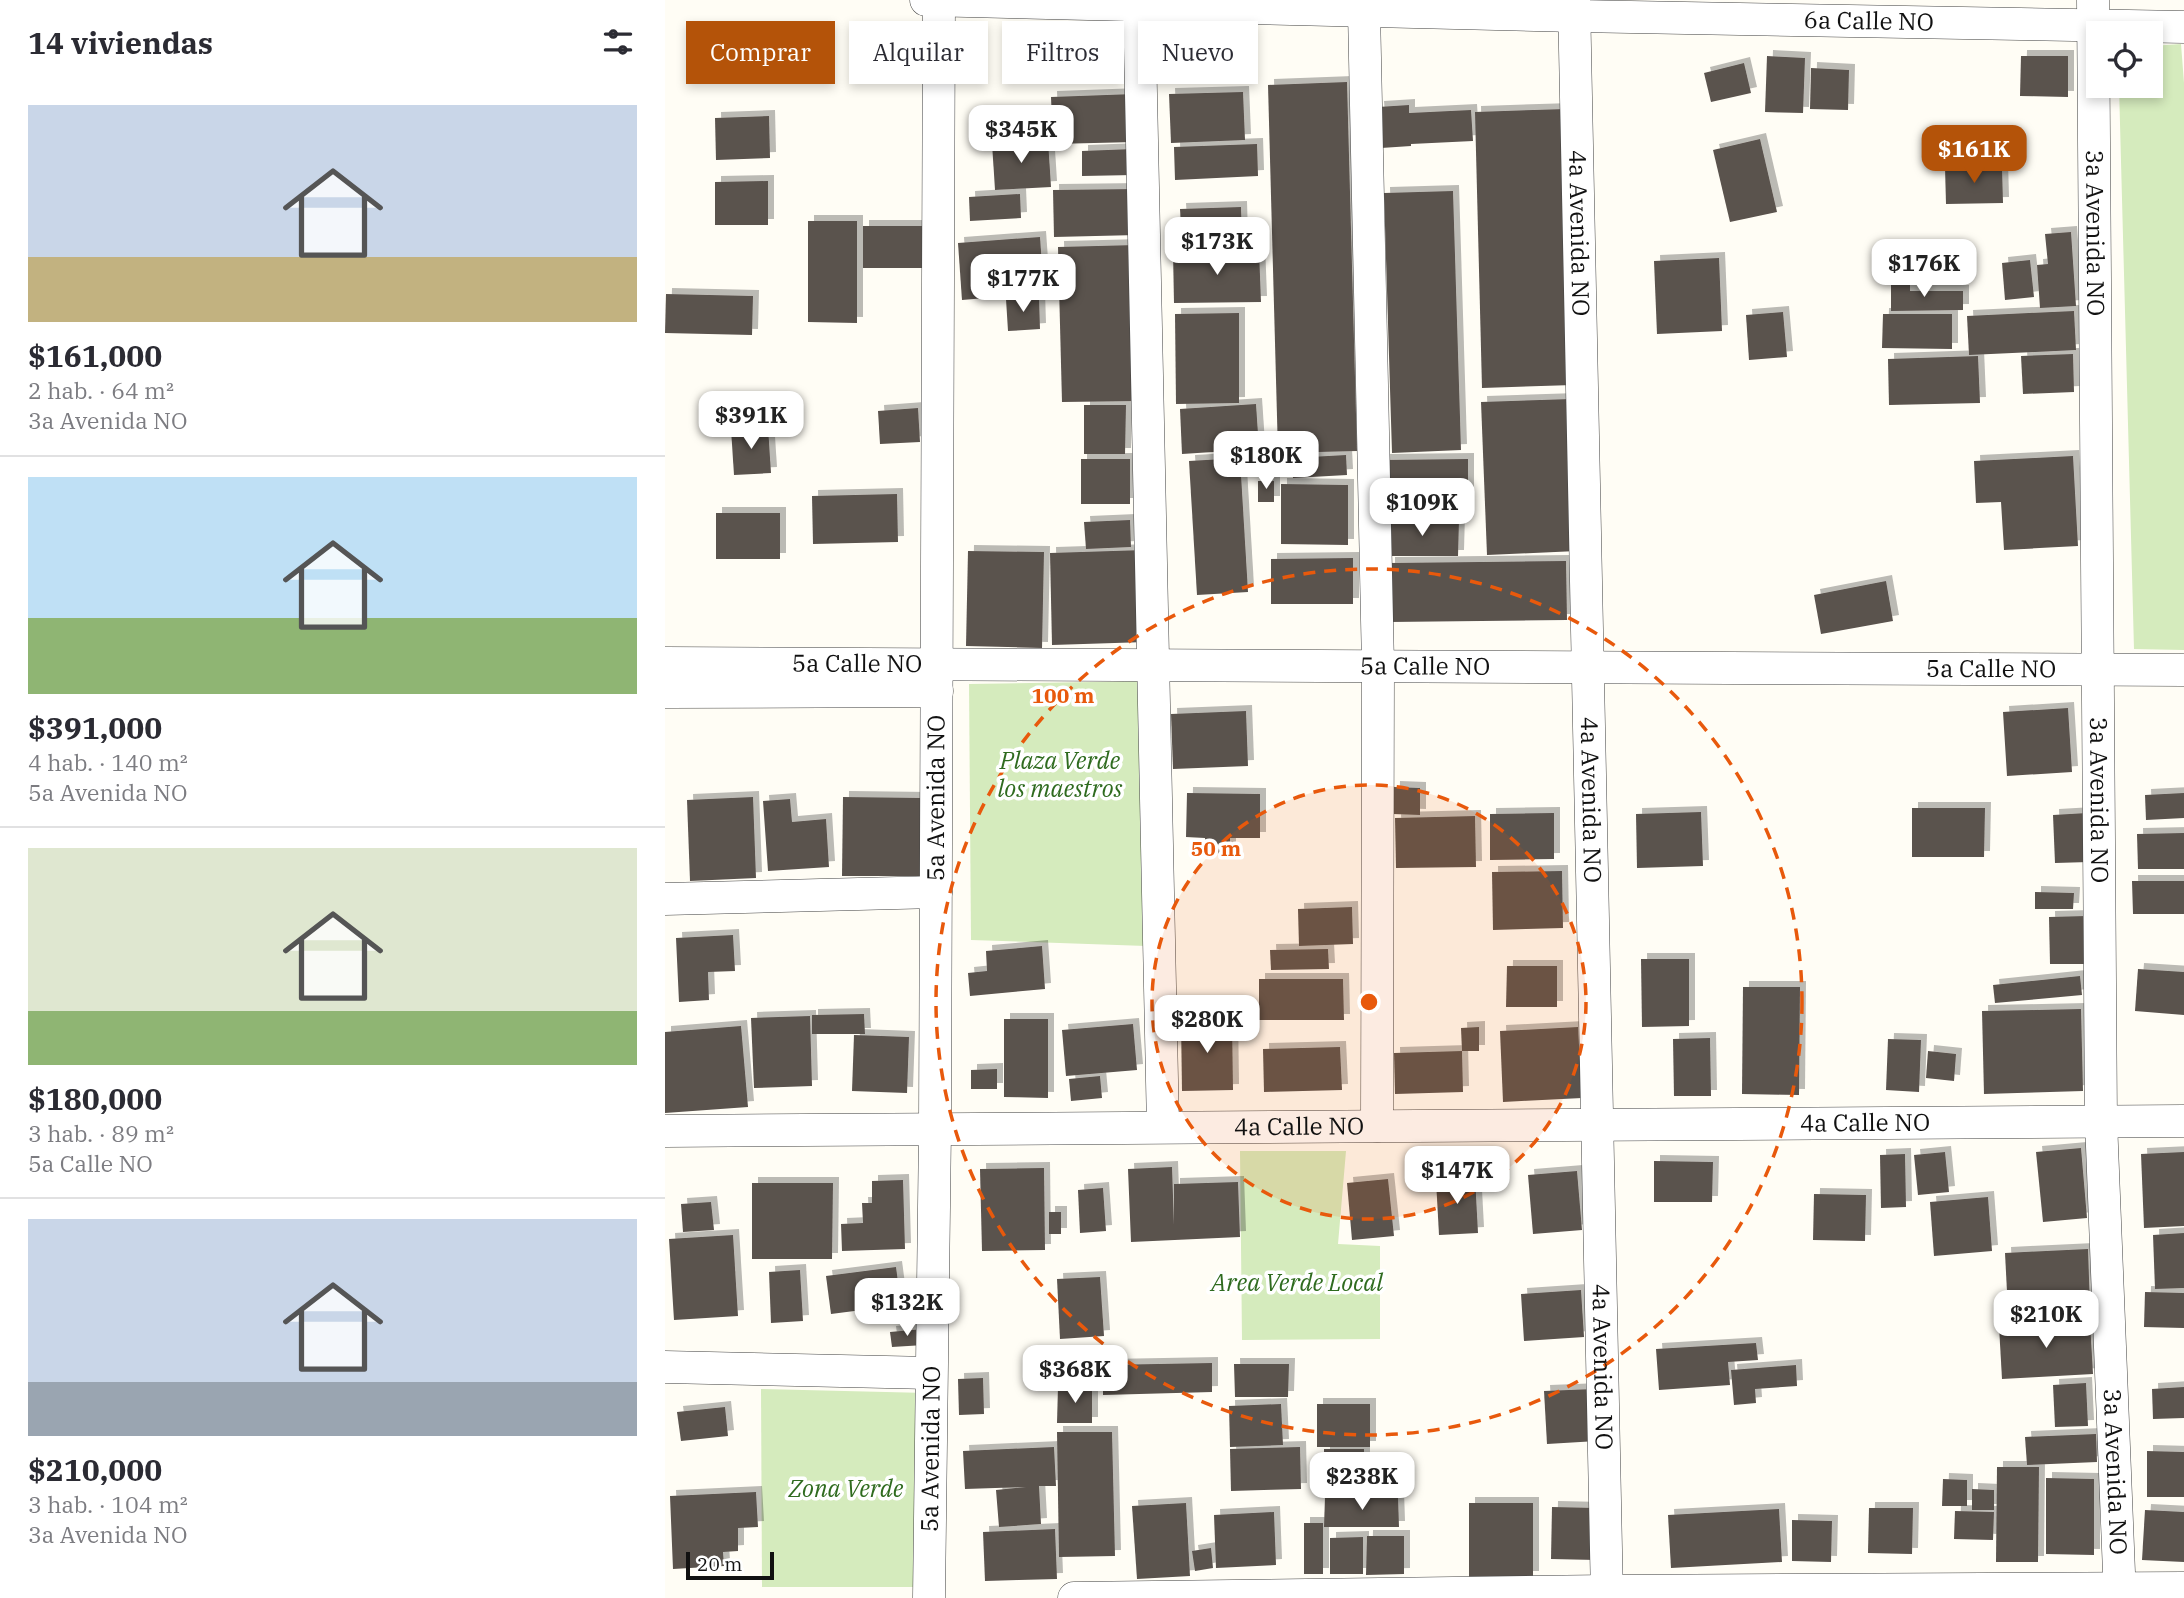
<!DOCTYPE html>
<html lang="es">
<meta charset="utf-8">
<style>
:root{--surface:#fff;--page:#f2f2f3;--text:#2b2b33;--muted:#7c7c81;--line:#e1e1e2;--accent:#b45309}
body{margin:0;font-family:"IBM Plex Serif",serif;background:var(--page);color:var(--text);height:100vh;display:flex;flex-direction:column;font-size:26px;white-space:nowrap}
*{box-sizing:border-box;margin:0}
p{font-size:23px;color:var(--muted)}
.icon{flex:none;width:38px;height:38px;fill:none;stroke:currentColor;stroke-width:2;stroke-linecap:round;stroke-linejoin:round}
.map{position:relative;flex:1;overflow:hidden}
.details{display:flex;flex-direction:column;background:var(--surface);width:665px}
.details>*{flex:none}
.hud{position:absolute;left:21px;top:21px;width:665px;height:63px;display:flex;gap:14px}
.buttons{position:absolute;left:1421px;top:21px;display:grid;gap:14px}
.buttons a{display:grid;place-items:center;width:77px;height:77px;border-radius:0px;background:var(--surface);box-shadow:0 4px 10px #0003;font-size:35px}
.scale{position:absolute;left:21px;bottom:18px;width:88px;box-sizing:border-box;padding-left:7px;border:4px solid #111;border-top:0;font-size:19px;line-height:24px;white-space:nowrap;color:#111;-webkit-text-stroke:5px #fff;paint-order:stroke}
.price{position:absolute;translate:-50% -60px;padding:0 16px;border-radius:14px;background:#fff;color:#222;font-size:23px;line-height:46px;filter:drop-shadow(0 2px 4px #0008)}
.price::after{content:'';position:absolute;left:50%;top:42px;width:21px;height:16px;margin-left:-10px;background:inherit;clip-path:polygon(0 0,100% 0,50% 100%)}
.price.current{background:var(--accent);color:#fff}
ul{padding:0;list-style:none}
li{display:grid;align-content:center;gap:14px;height:371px;padding:0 28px}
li+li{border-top:2px solid var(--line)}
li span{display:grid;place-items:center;height:217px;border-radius:0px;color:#555}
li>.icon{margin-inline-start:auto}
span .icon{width:126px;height:126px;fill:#fffc;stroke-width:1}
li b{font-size:30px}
h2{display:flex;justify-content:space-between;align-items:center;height:84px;padding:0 28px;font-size:30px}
.chip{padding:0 24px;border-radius:0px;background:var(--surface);box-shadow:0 4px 10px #0003;font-size:24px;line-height:63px}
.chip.current{background:var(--accent);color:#fff}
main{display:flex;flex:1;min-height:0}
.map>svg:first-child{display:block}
.green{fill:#d5ebbd}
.building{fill:#5a524d;filter:url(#shadow)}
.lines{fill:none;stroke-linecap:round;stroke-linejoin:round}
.minor-casing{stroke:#444;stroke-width:33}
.minor{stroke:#fff;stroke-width:32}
.ring{fill:none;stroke:#e8590c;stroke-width:3.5;stroke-dasharray:12 9}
.labels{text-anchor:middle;stroke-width:7;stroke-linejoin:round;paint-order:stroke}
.street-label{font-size:24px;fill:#111;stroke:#fff}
.park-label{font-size:24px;font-style:italic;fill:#2f6b1f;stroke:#fff}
.centre{fill:#e8590c;stroke:#fff;stroke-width:3.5}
.ring-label{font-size:21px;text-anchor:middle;font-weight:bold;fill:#e8590c;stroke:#fff;stroke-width:7;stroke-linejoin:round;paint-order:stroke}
</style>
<main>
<section class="details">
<h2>14 viviendas<svg class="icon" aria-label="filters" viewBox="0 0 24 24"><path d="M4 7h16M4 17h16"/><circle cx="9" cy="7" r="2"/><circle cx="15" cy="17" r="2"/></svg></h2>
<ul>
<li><span style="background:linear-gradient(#c9d6e8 70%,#c2b280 0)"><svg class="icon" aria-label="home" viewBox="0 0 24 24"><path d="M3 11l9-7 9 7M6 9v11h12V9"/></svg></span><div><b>$161,000</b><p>2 hab. · 64 m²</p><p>3a Avenida NO</p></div></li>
<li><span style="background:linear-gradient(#bfe0f5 65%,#8fb573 0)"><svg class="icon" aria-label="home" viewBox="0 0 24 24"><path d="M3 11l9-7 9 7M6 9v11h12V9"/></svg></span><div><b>$391,000</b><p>4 hab. · 140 m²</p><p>5a Avenida NO</p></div></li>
<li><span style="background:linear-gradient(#dfe7d0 75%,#8fb573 0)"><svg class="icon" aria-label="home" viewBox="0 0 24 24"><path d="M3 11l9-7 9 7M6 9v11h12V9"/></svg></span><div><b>$180,000</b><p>3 hab. · 89 m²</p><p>5a Calle NO</p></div></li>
<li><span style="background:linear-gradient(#c9d6e8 75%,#9aa5b1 0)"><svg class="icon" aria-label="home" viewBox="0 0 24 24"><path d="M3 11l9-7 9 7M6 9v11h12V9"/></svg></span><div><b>$210,000</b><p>3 hab. · 104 m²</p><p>3a Avenida NO</p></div></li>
</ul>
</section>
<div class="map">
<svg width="1519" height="1598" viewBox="0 0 1519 1598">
<defs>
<filter id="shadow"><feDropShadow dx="6" dy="-6" stdDeviation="0" flood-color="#0004"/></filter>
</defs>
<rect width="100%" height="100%" fill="#fffdf5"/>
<g class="green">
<path d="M1516,44l3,39v567l-50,-1 -15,-563h32v-40z"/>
<path d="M489,681l-8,265 -175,-6 -2,-256z"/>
<path d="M575,1151h106l-8,93 42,2v93l-138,1z"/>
<path d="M96,1389l166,4 7,194h-172z"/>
</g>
<g class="building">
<path d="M1102,56l38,2 -2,55 -38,-1z"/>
<path d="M1356,56h47v41l-48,-1z"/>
<path d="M1079,63l7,30 -40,9 -7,-29z"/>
<path d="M1146,68l38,2 -1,40 -38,-1z"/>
<path d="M682,82l10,369 -79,2 -10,-368z"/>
<path d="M578,92l2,48 -74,3 -2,-49z"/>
<path d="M469,94l1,48 -82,2 -2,-47z"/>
<path d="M744,105v8l62,-3 2,31 -62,3v2l-30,2 -3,-41z"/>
<path d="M901,109l7,276 -91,3 -7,-276z"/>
<path d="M104,116l1,42 -54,2 -1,-42z"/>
<path d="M1095,139l17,73 -47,10 -17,-72z"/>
<path d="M383,140l3,47 -56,3 -3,-47z"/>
<path d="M592,144l1,32 -83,4 -1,-33z"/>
<path d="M468,149l1,26 -52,1v-25z"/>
<path d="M1280,167h57l1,36 -57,1z"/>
<path d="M103,181v44h-53v-43z"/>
<path d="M471,189l1,46 -83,2 -1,-47z"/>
<path d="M788,191l8,259 -69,3 -8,-260z"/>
<path d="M355,194l1,24 -51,3 -1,-24z"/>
<path d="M576,207l1,35 -60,2 -2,-35z"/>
<path d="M143,221h49v102l-49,-1z"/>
<rect x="198" y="226" width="59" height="42"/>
<path d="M1406,232l5,74 -36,2 -3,-43 11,-1 -3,-30z"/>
<path d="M375,237l4,56 -82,7 -4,-57z"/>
<path d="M471,245l3,156 -77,1 -4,-155z"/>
<path d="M594,250l2,52 -87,1 -1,-52z"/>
<path d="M1054,258l3,73 -65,3 -3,-73z"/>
<path d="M1365,260l4,37 -29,3 -3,-37z"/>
<path d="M1245,281v10h53v19l-72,1v-29z"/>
<path d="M1,294l87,2 -1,39 -87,-2z"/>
<path d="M374,298l1,31 -32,2 -2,-32z"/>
<path d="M1409,311l2,39 -107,5 -2,-39z"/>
<path d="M1118,312l4,45 -38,3 -3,-45z"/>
<path d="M574,313v90l-63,1 -1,-90z"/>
<path d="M1218,314h69v35l-70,-1z"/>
<path d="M1408,354l1,38 -51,2 -2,-38z"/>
<path d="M1313,356l2,47 -91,2 -1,-46z"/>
<path d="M906,399l6,152 -90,4 -6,-153z"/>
<path d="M591,404l3,45 -77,5 -2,-45z"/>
<path d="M419,405h42l-1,49h-41z"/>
<path d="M253,408l2,34 -40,2 -2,-33z"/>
<path d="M103,427l3,46 -37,2 -3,-46z"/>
<path d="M681,455l1,20 -54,3 -1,-20z"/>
<path d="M1408,456l5,90 -74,4 -3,-48 -25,1 -2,-42z"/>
<path d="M575,458l8,134 -51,3 -8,-134z"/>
<rect x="416" y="459" width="49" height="45"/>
<path d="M803,459v42l-86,1 -1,-42z"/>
<rect x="593" y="481" width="16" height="21"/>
<path d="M616,484l67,1v60l-67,-1z"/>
<path d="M232,494l1,48 -85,2 -1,-48z"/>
<rect x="51" y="513" width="64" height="46"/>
<path d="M465,520l1,27 -45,2 -2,-27z"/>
<path d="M794,520l-1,36h-73v-35z"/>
<path d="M479,550l2,92 -94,3 -2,-92z"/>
<path d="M303,551l76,1 -2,96 -76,-2z"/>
<path d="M688,558v46h-82v-45z"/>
<path d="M901,561l1,59 -178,2v-59z"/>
<path d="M1221,581l7,40 -72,13 -7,-39z"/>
<path d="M1403,708l4,64 -65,4 -4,-64z"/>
<path d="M581,711l2,55 -75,3 -2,-55z"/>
<path d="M729,787l26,1v27l-27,-1z"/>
<path d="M522,793l73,1v44h-30v16l-25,-1v-15l-19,-1z"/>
<path d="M1519,793v25l-38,2 -1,-25z"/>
<path d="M88,797l3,81 -66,3 -3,-81z"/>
<path d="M178,797l81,1v78h-82z"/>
<path d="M125,799l2,23 34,-3 3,48 -61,4 -5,-70z"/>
<path d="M1247,808h73l-1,49h-72z"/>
<path d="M1036,812l2,54 -66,2 -1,-54z"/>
<path d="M889,813v46l-64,1v-46z"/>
<path d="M1422,813l2,49 -34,1 -2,-48z"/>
<path d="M810,816l1,51 -80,1 -1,-50z"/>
<path d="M1519,833v36h-46l-1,-35z"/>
<path d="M897,871l1,57 -70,2 -1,-58z"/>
<path d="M1467,881h52v33h-51z"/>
<path d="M1370,892l39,1 -1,16h-38z"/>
<path d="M687,907l1,37 -54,2 -1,-37z"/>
<path d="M1421,916v48h-36l-1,-47z"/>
<path d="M68,935l2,36 -27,1 1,28 -30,2 -3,-64z"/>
<path d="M377,946l3,43 -75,7 -2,-23 19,-2 -1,-20z"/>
<path d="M663,949l1,20 -58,1 -1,-20z"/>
<path d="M976,959h48v67l-47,1z"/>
<path d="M842,966h50v41h-51z"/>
<path d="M1473,969l46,3v43l-49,-4z"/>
<path d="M1415,976l2,19 -87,8 -2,-18z"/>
<path d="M594,979h84l1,41h-85z"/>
<path d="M1078,987h57l-1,108 -57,-1z"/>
<path d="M1416,1009l2,82 -99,3 -2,-83z"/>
<path d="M199,1014l1,20h-53v-19z"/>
<path d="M145,1016l2,70 -58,2 -3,-70z"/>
<path d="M339,1019h44v79l-44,-1z"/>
<path d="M567,1019l1,71 -51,1 -1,-71z"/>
<path d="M468,1024l4,46 -71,6 -4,-46z"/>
<path d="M76,1026l7,81 -83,6v-81z"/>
<path d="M814,1027v24h-17l-1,-23z"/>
<path d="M913,1027l4,71 -79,4 -3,-71z"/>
<path d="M189,1035l55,2 -2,56 -55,-2z"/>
<path d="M1045,1038l1,58h-37l-1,-57z"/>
<path d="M1223,1039l33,1 -2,52 -33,-2z"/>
<path d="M675,1047l2,43 -78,2 -1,-43z"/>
<path d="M797,1051l1,41 -68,2 -1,-41z"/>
<path d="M1263,1051l28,3 -2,27 -28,-3z"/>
<path d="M332,1069v20h-26v-19z"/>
<path d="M435,1076l2,22 -31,3 -2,-22z"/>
<path d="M1416,1148l6,70 -44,4 -7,-70z"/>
<path d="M1280,1152l4,40 -31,3 -4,-40z"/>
<path d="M1519,1152v74l-40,2 -3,-74z"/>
<path d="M1240,1154l1,53 -25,1 -1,-53z"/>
<path d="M989,1161l59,1 -1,40h-58z"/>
<path d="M507,1167l2,58v-41l64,-2 2,55 -109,5 -3,-73z"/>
<path d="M379,1168l1,82 -63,1 -2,-82z"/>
<path d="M912,1171l5,59 -49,4 -5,-59z"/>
<path d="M810,1177l3,56 -39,2 -3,-55z"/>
<path d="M723,1179l6,57 -42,4 -5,-57z"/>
<path d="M238,1180l2,69 -63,2 -1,-27 22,-1 -1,-20h10v-22z"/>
<path d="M87,1183h81l-1,76h-80z"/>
<path d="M438,1188l3,43 -26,2 -2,-43z"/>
<path d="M1149,1194l52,1 -1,46 -52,-1z"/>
<path d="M1323,1197l4,54 -58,5 -4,-54z"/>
<path d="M46,1202l3,28 -31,2 -2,-28z"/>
<rect x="384" y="1212" width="12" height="22"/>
<path d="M1519,1233v55l-29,1 -2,-54z"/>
<path d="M68,1235l5,81 -64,4 -5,-81z"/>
<path d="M1423,1249l2,58 -82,4 -3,-58z"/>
<path d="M231,1267l5,38 -70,9 -5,-38z"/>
<path d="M135,1270l3,51 -32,2 -2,-51z"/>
<path d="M435,1277l4,59 -44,3 -3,-60z"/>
<path d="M916,1290l3,47 -60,4 -3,-47z"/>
<path d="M1480,1292l39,1v35l-40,-1z"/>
<path d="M1425,1322l3,52 -91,5 -3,-53z"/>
<path d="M258,1329l1,16 -32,2 -2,-15z"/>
<path d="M1091,1343l2,17 -30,2 2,23 -71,5 -3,-41z"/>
<path d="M547,1363v29l-109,3v-30z"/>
<path d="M569,1364h55l-1,33h-53z"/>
<path d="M1131,1365l1,21 -42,3 1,14 -22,2 -3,-35z"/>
<path d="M318,1378l1,36 -25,1 -1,-36z"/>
<path d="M1421,1383l2,43 -33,1 -2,-42z"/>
<path d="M393,1387h34v36h-35z"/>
<path d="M1519,1387v31l-31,1 -1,-30z"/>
<path d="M929,1389l3,52 -50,3 -3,-53z"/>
<path d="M616,1404l2,41 -53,2 -1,-41z"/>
<rect x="652" y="1404" width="53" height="43"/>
<path d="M60,1407l3,29 -47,5 -4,-29z"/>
<path d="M392,1432h55l3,124 -56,1z"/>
<path d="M1431,1434l1,28 -70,3 -2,-28z"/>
<path d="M389,1447l2,39h-17l2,38 -42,3 -3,-37 30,-3 -61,2 -2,-38z"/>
<path d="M635,1447l1,42 -70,2 -1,-42z"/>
<path d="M659,1449h40v40l-40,1z"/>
<path d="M1482,1451l37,1v45h-37z"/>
<path d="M1332,1467h42l-1,95h-42z"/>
<path d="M1381,1478l48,1v76l-48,-1z"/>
<path d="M1278,1479l24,1v26h-25z"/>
<path d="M1307,1489l22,1v20h-22z"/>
<path d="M91,1492l2,35 -20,1v23l-15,1 1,14 -51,3 -3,-73z"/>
<path d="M660,1497h73l1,30h-75z"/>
<path d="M521,1503l4,73 -53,3 -5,-73z"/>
<rect x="804" y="1503" width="64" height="74"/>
<path d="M887,1507l45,1 -1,52 -45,-1z"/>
<path d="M1204,1508h44l-1,46 -44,-1z"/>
<path d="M1114,1509l3,53 -111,6 -3,-53z"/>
<path d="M1480,1510l39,2v50l-42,-2z"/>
<path d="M1290,1511l39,1 -1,28 -39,-1z"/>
<path d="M609,1512l2,53 -60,3 -2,-53z"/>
<path d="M1127,1520l40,1 -1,41 -39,-1z"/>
<rect x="639" y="1523" width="19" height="51"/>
<path d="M390,1529l2,50 -72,2 -2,-49z"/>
<path d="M702,1536h37v38l-38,1z"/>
<path d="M698,1537v37h-33v-36z"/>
<path d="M546,1548l2,20 -18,3 -3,-20z"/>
</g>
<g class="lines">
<defs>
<g id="minor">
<path id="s1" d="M261,0l650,16 608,11"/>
<path d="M474,0l24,1127"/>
<path id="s2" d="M909,0l33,1598"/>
<path id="s3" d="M1428,0l8,1121 19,477"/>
<path d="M699,11l14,655 -1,460"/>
<path id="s4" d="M0,663l1519,7"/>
<path d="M0,692l272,-1"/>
<path d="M0,899l271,-7"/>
<path id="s5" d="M0,1131l1519,-10"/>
<path d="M0,1367l266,6"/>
<path id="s6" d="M264,1598l6,-469 4,-1129"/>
<path d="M409,1598l533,-7 577,-3"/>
</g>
</defs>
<use href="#minor" class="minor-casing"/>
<use href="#minor" class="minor"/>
</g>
<circle cx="704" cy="1002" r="217" fill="#e8590c" fill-opacity=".12"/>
<g class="ring">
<circle cx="704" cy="1002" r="217"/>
<circle cx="704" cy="1002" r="433"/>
</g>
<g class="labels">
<g class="street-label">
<text dy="8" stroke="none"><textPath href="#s1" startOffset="943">6a Calle NO</textPath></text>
<text dy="8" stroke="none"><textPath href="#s2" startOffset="233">4a Avenida NO</textPath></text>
<text dy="8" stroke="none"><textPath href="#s3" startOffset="233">3a Avenida NO</textPath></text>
<text dy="8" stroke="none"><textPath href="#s4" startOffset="192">5a Calle NO</textPath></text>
<text dy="8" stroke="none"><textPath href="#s4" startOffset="760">5a Calle NO</textPath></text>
<text dy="8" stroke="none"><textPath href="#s4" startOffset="1326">5a Calle NO</textPath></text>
<text dy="8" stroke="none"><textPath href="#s6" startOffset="800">5a Avenida NO</textPath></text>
<text dy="8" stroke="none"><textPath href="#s2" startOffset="800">4a Avenida NO</textPath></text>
<text dy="8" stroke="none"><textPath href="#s3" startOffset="800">3a Avenida NO</textPath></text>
<text dy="8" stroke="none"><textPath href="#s5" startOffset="1200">4a Calle NO</textPath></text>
<text dy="8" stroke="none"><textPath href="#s5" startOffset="634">4a Calle NO</textPath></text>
<text dy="8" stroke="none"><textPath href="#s2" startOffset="1367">4a Avenida NO</textPath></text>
<text dy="8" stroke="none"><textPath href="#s6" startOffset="149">5a Avenida NO</textPath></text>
<text dy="8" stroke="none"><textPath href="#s3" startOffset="1472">3a Avenida NO</textPath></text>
</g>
<g class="park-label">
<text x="395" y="769">Plaza Verde<tspan x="395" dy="28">los maestros</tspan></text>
<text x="632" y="1291">Area Verde Local</text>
<text x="181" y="1497">Zona Verde</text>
</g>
</g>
<circle cx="704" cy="1002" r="10" class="centre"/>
<g class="ring-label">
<text x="398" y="703">100 m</text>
<text x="551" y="856">50 m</text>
</g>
</svg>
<div class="buttons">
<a><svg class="icon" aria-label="locate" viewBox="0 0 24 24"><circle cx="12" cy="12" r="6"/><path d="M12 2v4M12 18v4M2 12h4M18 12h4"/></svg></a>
</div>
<div class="scale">20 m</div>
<b class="price" style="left:356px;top:165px">$345K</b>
<b class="price current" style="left:1309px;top:185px">$161K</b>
<b class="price" style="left:552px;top:277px">$173K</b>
<b class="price" style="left:1259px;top:299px">$176K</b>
<b class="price" style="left:358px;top:314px">$177K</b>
<b class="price" style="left:86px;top:451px">$391K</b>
<b class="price" style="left:601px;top:491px">$180K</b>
<b class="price" style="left:757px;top:538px">$109K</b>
<b class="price" style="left:542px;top:1055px">$280K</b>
<b class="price" style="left:792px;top:1206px">$147K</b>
<b class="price" style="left:242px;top:1338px">$132K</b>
<b class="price" style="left:1381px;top:1350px">$210K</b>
<b class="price" style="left:410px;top:1405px">$368K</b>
<b class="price" style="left:697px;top:1512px">$238K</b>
<div class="hud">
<a class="chip current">Comprar</a>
<a class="chip">Alquilar</a>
<a class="chip">Filtros</a>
<a class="chip">Nuevo</a>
</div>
</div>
</main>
